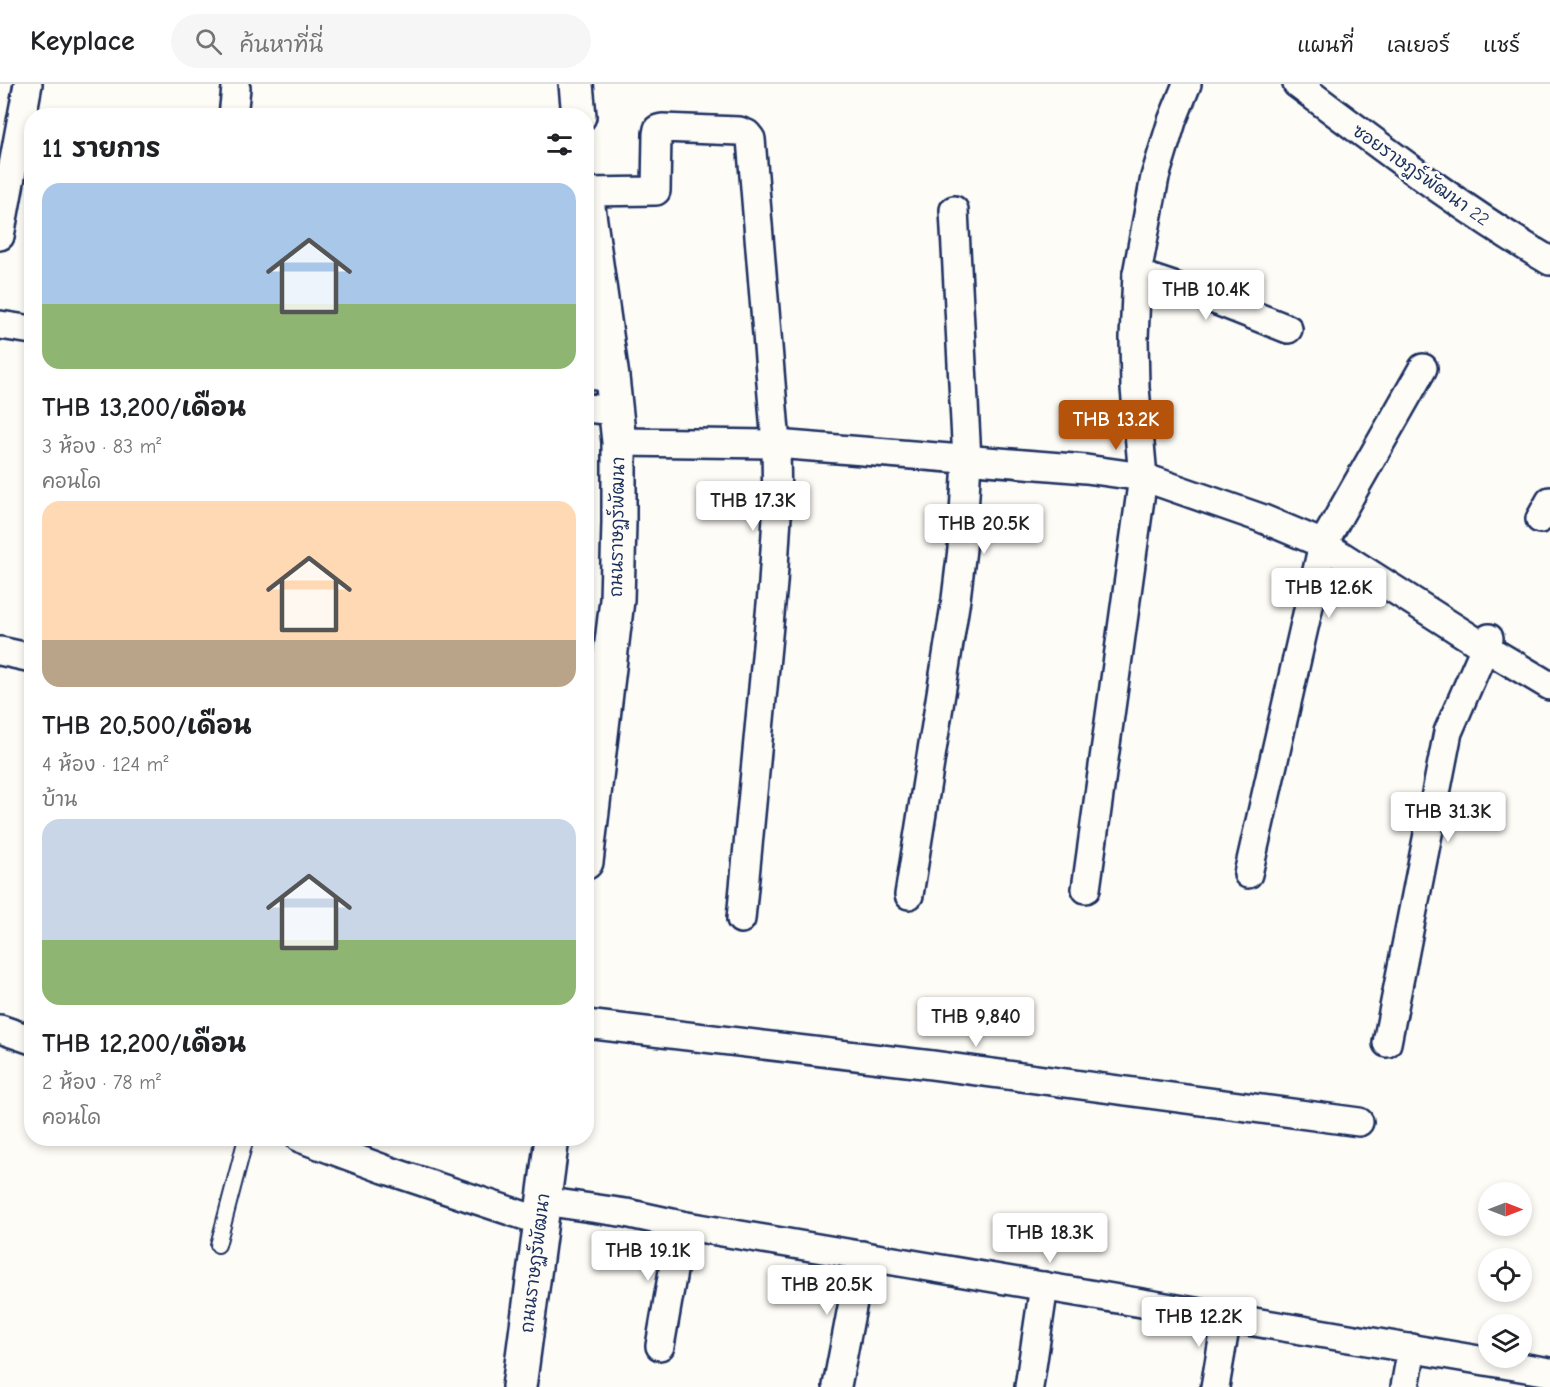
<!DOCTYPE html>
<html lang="th">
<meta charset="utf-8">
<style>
:root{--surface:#fff;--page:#f6f6f6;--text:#202124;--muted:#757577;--line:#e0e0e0;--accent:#b45309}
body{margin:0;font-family:"Comic Neue","Playpen Sans Thai",sans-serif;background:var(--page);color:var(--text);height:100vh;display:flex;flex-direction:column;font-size:22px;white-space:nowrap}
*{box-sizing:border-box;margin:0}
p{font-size:20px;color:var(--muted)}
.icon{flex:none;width:33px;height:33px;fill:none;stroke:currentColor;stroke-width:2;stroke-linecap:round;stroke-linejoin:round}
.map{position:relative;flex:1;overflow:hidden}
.sheet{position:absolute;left:24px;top:24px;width:570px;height:1038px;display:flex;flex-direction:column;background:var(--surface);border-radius:24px;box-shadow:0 3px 9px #0003}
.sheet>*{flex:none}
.needle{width:39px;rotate:90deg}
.fabs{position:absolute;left:1478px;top:1098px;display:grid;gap:12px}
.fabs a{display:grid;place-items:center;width:54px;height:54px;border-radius:50%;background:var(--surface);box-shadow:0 3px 9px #0003;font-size:30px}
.price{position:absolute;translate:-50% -51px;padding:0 14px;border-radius:6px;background:#fff;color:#222;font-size:20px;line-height:39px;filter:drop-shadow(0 2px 3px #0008)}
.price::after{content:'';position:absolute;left:50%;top:36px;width:18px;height:14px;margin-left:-9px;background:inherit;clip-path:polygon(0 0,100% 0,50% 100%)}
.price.current{background:var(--accent);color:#fff}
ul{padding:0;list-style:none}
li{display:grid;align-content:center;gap:12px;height:318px;padding:0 18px}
li span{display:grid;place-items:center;height:186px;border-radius:18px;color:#555}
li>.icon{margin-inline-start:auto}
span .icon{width:108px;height:108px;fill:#fffc;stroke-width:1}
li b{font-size:26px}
h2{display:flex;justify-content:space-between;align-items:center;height:72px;padding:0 18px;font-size:26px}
header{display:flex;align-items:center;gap:36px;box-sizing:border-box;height:84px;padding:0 30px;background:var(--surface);border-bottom:2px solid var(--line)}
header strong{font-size:28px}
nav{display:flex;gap:33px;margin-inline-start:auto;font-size:21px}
.search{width:420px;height:54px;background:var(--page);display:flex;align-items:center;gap:15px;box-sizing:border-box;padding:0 21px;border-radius:33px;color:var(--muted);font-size:22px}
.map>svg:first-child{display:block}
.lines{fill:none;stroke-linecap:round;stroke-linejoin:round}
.service-casing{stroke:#1b2f5e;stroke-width:18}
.minor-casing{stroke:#1b2f5e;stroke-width:32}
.tertiary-casing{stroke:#1b2f5e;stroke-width:38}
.service{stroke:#fdfcf7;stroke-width:14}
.minor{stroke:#fdfcf7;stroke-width:27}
.tertiary{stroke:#fdfcf7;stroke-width:33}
.labels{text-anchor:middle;stroke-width:6;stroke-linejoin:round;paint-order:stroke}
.street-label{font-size:18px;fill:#1b2f5e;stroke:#fdfcf7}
</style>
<header>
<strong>Keyplace</strong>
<div class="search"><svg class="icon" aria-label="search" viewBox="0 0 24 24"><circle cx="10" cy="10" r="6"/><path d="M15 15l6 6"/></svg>ค้นหาที่นี่</div>
<nav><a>แผนที่</a><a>เลเยอร์</a><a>แชร์</a></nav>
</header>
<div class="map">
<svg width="1550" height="1303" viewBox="0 0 1550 1303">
<rect width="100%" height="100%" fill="#fdfcf7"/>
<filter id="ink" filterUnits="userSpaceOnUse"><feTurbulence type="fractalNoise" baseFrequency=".0167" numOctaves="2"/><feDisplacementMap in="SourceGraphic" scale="12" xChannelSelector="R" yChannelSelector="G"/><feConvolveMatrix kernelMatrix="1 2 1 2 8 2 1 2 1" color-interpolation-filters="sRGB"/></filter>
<g filter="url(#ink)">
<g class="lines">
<defs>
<path id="service" d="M218,1161l28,-107"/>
<g id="minor">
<path d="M1297,0c82,61 164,125 253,177"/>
<path d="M233,32l3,-28"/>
<path d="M586,108l70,-1 1,-57 1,-5 4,-1 77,3 8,3 4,5 25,305 1,72 -4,67 -32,336"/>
<path d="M0,152l28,-152"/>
<path d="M1137,190l75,25 76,30"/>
<path d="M0,241l32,5"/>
<path d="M586,291l26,2"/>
<path d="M586,324l29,3"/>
<path d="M619,358l157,2 310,25 57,8 118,41 62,26 163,104 64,38"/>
<path d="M1540,435l10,-18"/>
<path d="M0,567l32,7"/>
<path d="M1248,790l75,-330 100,-176"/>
<path d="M1086,805l57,-412 -8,-89 -1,-50 3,-64 18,-97 17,-56 15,-37"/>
<path d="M909,811l47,-296 6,-50 5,-89 -13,-250"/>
<path d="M586,940l346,41 427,57"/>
<path d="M0,945l32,11"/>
<path d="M1387,959l61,-311 41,-94"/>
<path d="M300,1054l84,31 156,52"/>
<path d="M543,1117l83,12 55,12 869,147"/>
<path d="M660,1262l21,-121"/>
<path d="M837,1302l25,-131"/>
<path d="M1029,1303l15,-101"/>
<path d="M1215,1303l12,-70"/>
<path d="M1405,1303l7,-39"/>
</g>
<g id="tertiary">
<path d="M576,0l3,32"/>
<path d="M586,109l26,184 7,65v80l-2,78 -31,262"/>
<path d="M519,1303l33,-249"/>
</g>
</defs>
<use href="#service" class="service-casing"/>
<use href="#minor" class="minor-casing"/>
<use href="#tertiary" class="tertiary-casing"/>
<use href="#service" class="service"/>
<use href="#minor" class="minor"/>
<use href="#tertiary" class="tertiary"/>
</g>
</g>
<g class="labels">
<g class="street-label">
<text transform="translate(1421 91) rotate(35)" y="6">ซอยราษฎร์พัฒนา 22</text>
<text transform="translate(617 443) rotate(-89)" y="6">ถนนราษฏร์พัฒนา</text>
<text transform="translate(535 1179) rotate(-83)" y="6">ถนนราษฏร์พัฒนา</text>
</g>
</g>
</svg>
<div class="fabs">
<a><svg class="needle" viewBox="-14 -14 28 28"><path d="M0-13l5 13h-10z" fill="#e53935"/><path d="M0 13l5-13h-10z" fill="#757577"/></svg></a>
<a><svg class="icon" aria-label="locate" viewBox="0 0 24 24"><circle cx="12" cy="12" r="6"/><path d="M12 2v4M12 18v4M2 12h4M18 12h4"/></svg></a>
<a><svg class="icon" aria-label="layers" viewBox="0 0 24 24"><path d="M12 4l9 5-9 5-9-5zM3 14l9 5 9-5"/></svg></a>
</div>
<b class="price" style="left:1206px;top:237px">THB 10.4K</b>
<b class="price current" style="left:1116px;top:367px">THB 13.2K</b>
<b class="price" style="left:753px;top:448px">THB 17.3K</b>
<b class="price" style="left:984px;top:471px">THB 20.5K</b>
<b class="price" style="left:1329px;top:535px">THB 12.6K</b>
<b class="price" style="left:1448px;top:759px">THB 31.3K</b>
<b class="price" style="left:976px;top:964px">THB 9,840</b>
<b class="price" style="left:1050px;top:1180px">THB 18.3K</b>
<b class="price" style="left:648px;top:1198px">THB 19.1K</b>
<b class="price" style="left:827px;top:1232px">THB 20.5K</b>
<b class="price" style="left:1199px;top:1264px">THB 12.2K</b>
<section class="sheet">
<h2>11 รายการ<svg class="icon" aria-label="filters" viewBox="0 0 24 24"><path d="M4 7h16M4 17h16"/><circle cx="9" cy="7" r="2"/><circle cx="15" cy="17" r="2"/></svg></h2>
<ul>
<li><span style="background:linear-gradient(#a9c7e8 65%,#8fb573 0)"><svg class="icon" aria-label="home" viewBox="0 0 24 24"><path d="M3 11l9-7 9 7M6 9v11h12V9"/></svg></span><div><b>THB 13,200/เดือน</b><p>3 ห้อง · 83 m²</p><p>คอนโด</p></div></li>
<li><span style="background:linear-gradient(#ffd9b3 75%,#b9a48a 0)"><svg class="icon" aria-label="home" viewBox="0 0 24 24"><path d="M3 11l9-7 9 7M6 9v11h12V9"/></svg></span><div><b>THB 20,500/เดือน</b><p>4 ห้อง · 124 m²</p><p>บ้าน</p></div></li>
<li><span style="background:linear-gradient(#c9d6e8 65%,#8fb573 0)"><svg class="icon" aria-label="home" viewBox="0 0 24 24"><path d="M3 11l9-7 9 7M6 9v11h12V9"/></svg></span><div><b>THB 12,200/เดือน</b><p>2 ห้อง · 78 m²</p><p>คอนโด</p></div></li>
</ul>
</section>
</div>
